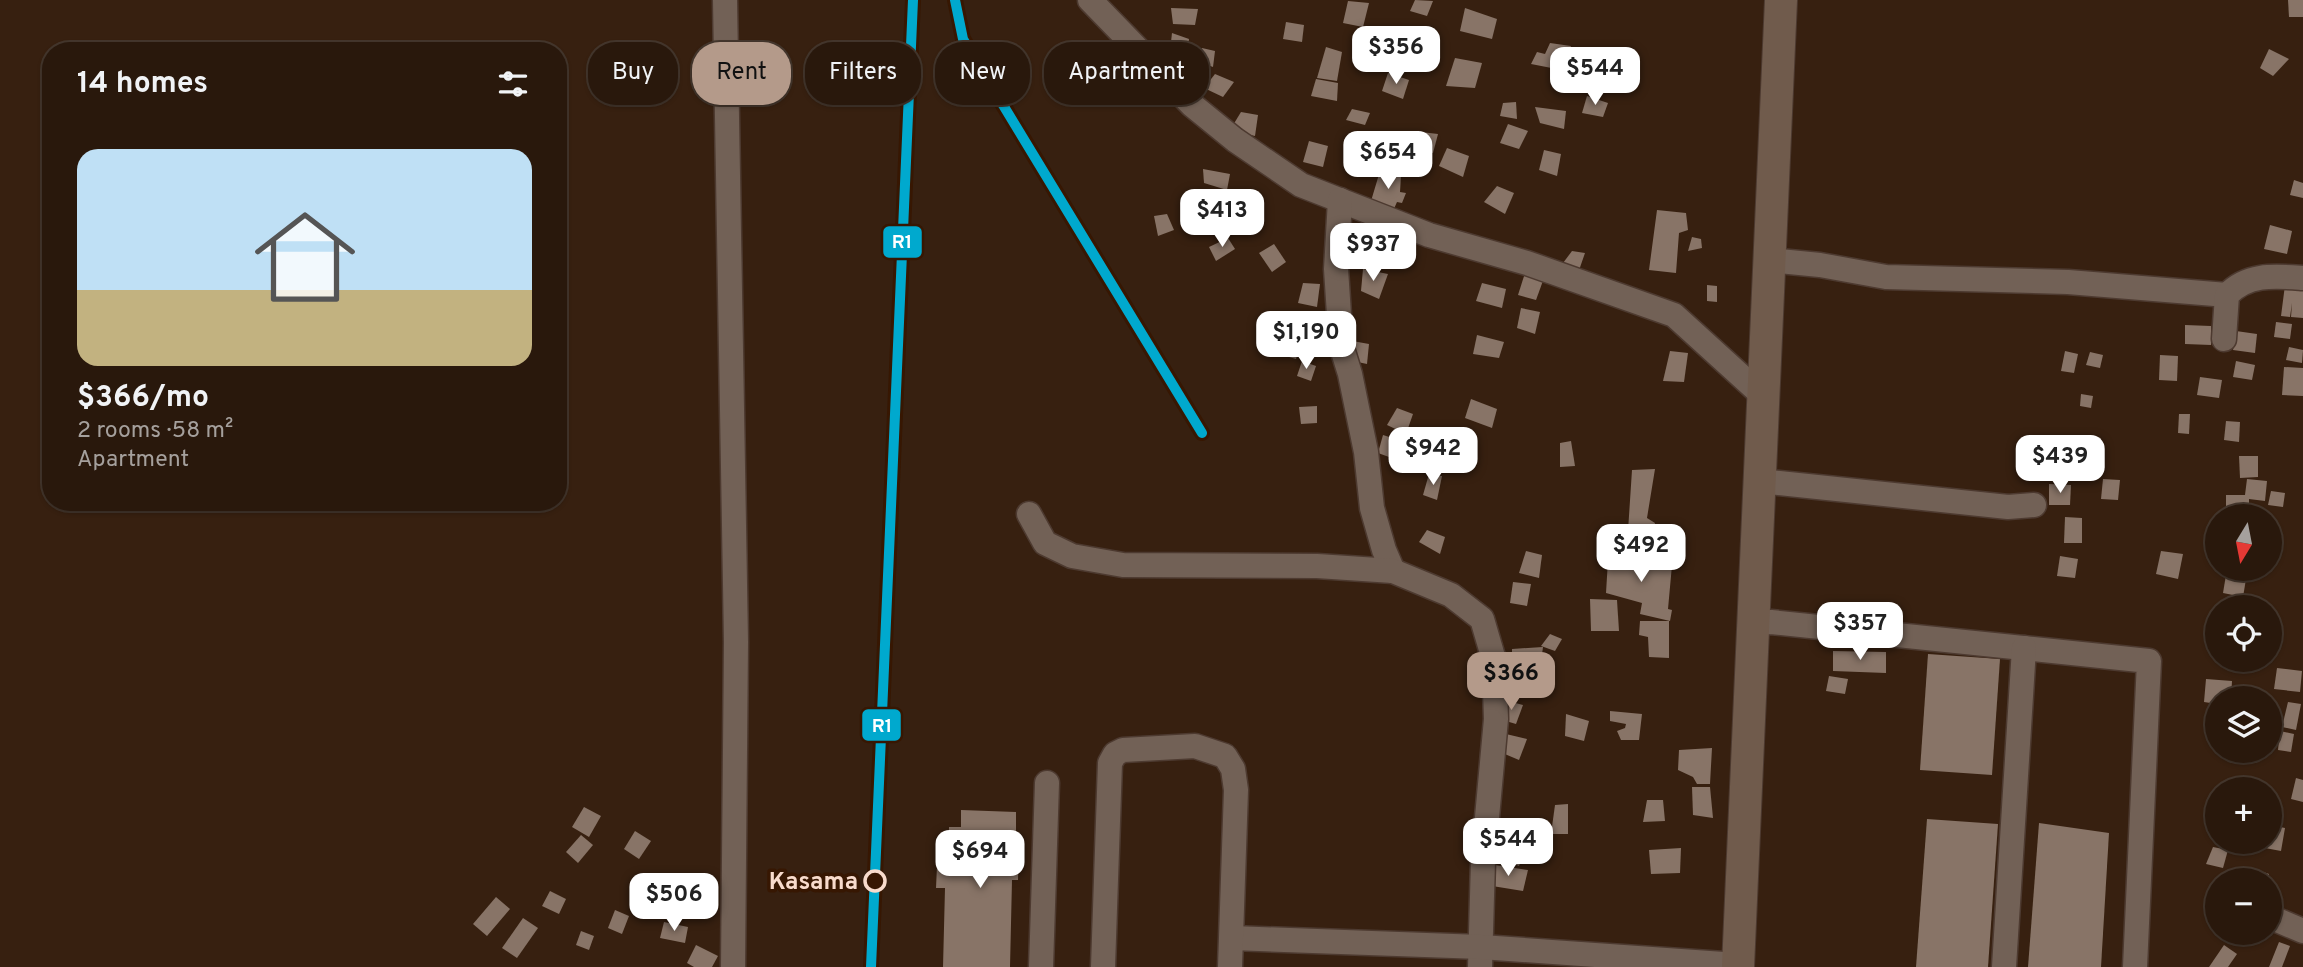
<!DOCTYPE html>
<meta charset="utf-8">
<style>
:root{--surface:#29180c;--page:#312115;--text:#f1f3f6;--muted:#a5a09d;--line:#45372d;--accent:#b49a8a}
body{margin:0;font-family:Overpass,sans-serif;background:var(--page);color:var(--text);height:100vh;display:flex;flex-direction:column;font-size:26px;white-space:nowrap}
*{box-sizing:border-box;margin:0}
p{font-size:23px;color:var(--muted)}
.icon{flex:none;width:38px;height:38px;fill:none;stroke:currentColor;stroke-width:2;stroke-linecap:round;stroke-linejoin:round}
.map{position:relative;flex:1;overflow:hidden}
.side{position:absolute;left:42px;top:42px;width:525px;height:469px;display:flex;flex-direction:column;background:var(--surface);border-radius:28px;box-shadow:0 2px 5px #0004,0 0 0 2px var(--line)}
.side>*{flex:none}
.banner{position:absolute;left:588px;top:42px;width:665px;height:63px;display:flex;gap:14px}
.needle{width:46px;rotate:190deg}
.buttons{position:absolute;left:2205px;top:504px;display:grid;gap:14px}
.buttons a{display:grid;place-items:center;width:77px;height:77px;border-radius:50%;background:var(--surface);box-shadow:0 2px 5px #0004,0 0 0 2px var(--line);font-size:35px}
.price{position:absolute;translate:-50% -60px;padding:0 16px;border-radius:14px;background:#fff;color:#222;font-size:23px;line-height:46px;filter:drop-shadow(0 2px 4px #0008)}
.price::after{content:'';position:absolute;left:50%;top:42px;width:21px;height:16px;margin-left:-10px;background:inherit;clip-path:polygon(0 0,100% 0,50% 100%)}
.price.active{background:var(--accent);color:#111}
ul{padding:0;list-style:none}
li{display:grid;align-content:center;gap:14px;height:371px;padding:0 35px}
li span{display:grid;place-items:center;height:217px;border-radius:21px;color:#555}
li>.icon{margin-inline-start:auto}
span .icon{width:126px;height:126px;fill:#fffc;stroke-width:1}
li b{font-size:30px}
h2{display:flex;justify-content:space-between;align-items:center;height:84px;padding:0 35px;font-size:30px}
.chip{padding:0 24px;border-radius:28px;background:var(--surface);box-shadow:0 2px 5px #0004,0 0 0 2px var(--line);font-size:24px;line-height:63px}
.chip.active{background:var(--accent);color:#111}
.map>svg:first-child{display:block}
.building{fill:#887467;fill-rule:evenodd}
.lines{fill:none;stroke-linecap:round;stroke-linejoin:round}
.minor-casing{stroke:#4d3a30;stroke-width:27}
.major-casing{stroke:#4d3a30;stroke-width:34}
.minor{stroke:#726156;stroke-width:24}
.major{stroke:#705b4c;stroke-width:32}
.rail-1-casing{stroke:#371702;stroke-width:16}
.rail-1{stroke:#00a9ce;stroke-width:10}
.stop-dot{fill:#371702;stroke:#f8dbcc;stroke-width:3.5}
.labels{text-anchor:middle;stroke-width:7;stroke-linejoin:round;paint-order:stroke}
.stop-label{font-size:24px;font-weight:bold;fill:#f8dbcc;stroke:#371702;text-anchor:end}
.line-badge{stroke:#371702;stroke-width:2.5}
.badge-label{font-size:19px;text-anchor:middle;font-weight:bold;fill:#fff}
</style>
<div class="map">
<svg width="2303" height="967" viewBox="0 0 2303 967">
<rect width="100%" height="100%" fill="#372010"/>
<g class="building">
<path d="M1415,0l18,1 -6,15 -17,-5z"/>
<path d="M2288,0h15v17h-14z"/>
<path d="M1348,1l21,2 -6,24 -20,-4z"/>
<path d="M1171,8l27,1 -3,16 -22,-1z"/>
<path d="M1465,8l32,11 -5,20 -32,-8z"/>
<path d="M1286,22l18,3 -2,17 -19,-3z"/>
<path d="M1172,33l17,6 -3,18 -16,-6z"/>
<path d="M1415,38l19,1 -7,21 -19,-4z"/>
<path d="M1550,43l21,3 -5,14 9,2 -3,10 -41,-8 6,-12 8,2z"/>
<path d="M1326,47l16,5 -5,29 -20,-3z"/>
<path d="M1202,48l13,3 -2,16 -19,-7z"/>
<path d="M2269,49l20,10 -16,17 -13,-8z"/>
<path d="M1455,58l27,5 -7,25 -29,-2z"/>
<path d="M1388,73l21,7 -6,19 -21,-8z"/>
<path d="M1215,74l19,8 -11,15 -19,-9z"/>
<path d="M1316,79l22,4 -1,18 -26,-5z"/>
<path d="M1587,96l21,7 -5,14 -21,-4z"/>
<path d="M1516,102l1,17 -17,-3 3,-13z"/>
<path d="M1535,107l31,4 -2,18 -24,-6z"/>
<path d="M1352,109l18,4 -5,12 -19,-5z"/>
<path d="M1241,112l17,3 -3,21 -25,-6z"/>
<path d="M1508,124l20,7 -9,18 -19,-6z"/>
<path d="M1421,132l17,2 -5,19 -17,-5z"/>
<path d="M1309,141l19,5 -5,21 -20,-5z"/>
<path d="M1447,148l22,8 -6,21 -24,-11z"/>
<path d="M1544,150l17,4 -4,22 -18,-6z"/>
<path d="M1203,169l27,5 -3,16 -23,-7z"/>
<path d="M1380,171l21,5 -1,16 6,1 -4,10 -5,-1 -4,9 -22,-10z"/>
<path d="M2294,180l9,3v15l-13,-3z"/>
<path d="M1497,186l17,7 -9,21 -21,-12z"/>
<path d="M1255,206l5,22 -20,3v-24z"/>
<path d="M1657,210l29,3 2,17 -9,3 -3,40 -27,-3z"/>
<path d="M1167,214l7,16 -16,6 -4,-20z"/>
<path d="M2270,225l22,6 -5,23 -23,-5z"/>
<path d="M1363,227l17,5 -8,22 -17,-9z"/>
<path d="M1692,237l9,2 1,9 -14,3z"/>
<path d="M1228,238l7,11 -19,12 -7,-14z"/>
<path d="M1274,244l12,18 -14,10 -13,-19z"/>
<path d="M1572,251l13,2 -8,23 -17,-9z"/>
<path d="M1363,269l25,5 -9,25 -18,-8z"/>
<path d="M1525,273l19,5 -8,22 -18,-5z"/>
<path d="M1303,283l17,1 -3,23 -19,-4z"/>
<path d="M1482,283l24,6 -4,19 -26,-7z"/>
<path d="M1707,285l10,1v16l-10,-1z"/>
<path d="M2285,285l18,2v31l-12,-1 1,-14 -2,14 -9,-1z"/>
<path d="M1521,308l19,4 -5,22 -18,-6z"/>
<path d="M2276,322l16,2 -2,15 -16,-2z"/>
<path d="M2185,325l26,1v19l-26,-1z"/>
<path d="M2236,331l21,3 -2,19 -22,-3z"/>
<path d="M1477,335l27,7 -5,16 -26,-4z"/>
<path d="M1290,337l12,3 -6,19 -17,-5z"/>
<path d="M1347,340l22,4 -2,20 -19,-4z"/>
<path d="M2289,347l14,3 -1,13 -16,-3z"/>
<path d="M1670,351l18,2 -4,29 -21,-1z"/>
<path d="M2065,351l13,3 -4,19 -13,-2z"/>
<path d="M2090,352l13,3 -3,13 -14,-3z"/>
<path d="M2160,355l18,1 -1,25 -18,-1z"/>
<path d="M1302,361l14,5 -5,15 -14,-5z"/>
<path d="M2236,361l19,4 -3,15 -19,-3z"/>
<path d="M2284,367l19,1v28l-21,-1z"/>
<path d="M2200,377l22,3 -3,18 -22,-3z"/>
<path d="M2081,394l12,2 -2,12 -11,-2z"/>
<path d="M1471,399l26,10 -5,19 -27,-10z"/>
<path d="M1317,406v17l-16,1 -2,-17z"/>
<path d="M1397,408l16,6 -7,20 -19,-9z"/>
<path d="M2179,414h11l-1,20 -11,-1z"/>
<path d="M2226,421l14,1 -1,20 -15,-2z"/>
<path d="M1383,435l22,7 -5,19 -22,-8z"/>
<path d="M2085,437l16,1 -2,25 -16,-2z"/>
<path d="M1571,441l4,25 -15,1v-24z"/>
<path d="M2239,456h19v21l-18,1z"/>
<path d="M1655,469l-8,49 8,5 -2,12 -25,-4 4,-61z"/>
<path d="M1429,474l13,2 -5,24 -14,-5z"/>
<path d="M2103,479l17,1 -2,20 -17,-1z"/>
<path d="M2247,479l20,2 -2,20 -16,-2v7h-23v-11h19z"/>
<path d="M2049,484l22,1 -1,20h-21z"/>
<path d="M2271,491l14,2 -2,14 -15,-2z"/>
<path d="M2065,517l17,1v25h-18z"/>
<path d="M1427,530l18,7 -5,17 -21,-12z"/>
<path d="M1620,550l20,3 -1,15 20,1 1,-4h12l-4,44 4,1 -2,11 -30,-7 2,-11 -36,-10 2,-33 11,-1z"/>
<path d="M1526,551l16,4 -3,23 -20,-5z"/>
<path d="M2161,551l22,3 -5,25 -22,-5z"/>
<path d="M2060,556l18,3 -3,19 -18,-2z"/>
<path d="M2226,575l20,4 -3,18 -20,-4z"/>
<path d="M1513,582l18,2 -4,22 -17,-3z"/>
<path d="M1590,599l27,1 2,31h-28z"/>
<path d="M1640,621h29v37l-20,-1 -1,-20 -9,-2z"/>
<path d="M1550,634l12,5 -7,12 -14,-5z"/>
<path d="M1543,647l-2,15h-29v-13z"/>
<path d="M1833,651l53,1v21l-53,-2z"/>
<path d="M1928,654l72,5 -8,116 -72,-5z"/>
<path d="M2277,668l25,3 -2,21 -26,-3z"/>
<path d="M1511,675l17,5 -10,19 -17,-7z"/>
<path d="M1829,676l19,3 -3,15 -19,-3z"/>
<path d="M2206,679l26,2 -1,17h-14v6l-13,-2z"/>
<path d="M1504,700l19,5 -7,19 -17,-5z"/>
<path d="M2288,702l13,2 -5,26 -14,-3z"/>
<path d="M1610,711l32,3 -3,26h-18l-4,-9 8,-3 1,-4 -16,-3z"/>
<path d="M1566,714l23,7 -5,20 -19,-5z"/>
<path d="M2280,731l14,3 -3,18 -13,-2z"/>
<path d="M1506,734l21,5 -8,21 -19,-8z"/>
<path d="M1712,748l-2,36h-13l-4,-7 -15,-7 1,-20z"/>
<path d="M2296,778l7,2v22l-12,-3z"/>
<path d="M1692,787h18l3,31 -20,-3z"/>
<path d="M1647,800h16l2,21 -22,1z"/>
<path d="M1568,804v30h-17l4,-29z"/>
<path d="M584,807l17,9 -12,21 -17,-10z"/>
<path d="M2209,809l8,1v15l-10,-2z"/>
<path d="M961,810l55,2v21h3l-1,47h-6l-2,87h-67l2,-79h-9l1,-22h11l1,-39h12zM969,833h21l-1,30h-19z"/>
<path d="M1927,819l71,5 -10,143h-72z"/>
<path d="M2039,823l70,10 -8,134h-73z"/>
<path d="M2270,825l15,3 -4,23 -16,-3 1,-6h4z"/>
<path d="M635,831l16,10 -12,18 -15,-10z"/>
<path d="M581,835l12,10 -15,18 -12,-11z"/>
<path d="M1507,838l41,11v10l-26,-1 -3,8 -13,-5z"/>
<path d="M2213,847l15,3 -5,18 -17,-4z"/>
<path d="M1681,848l-1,25 -29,1 -2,-24z"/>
<path d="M1495,865l33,5 -5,21 -37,-6z"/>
<path d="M2255,869l14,5 -2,6h-17z"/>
<path d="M550,891l16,8 -7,15 -17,-8z"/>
<path d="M496,897l14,12 -23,27 -14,-12z"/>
<path d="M615,910l14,6 -7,18 -14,-6z"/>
<path d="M523,918l15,10 -21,30 -15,-10z"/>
<path d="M664,922l24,5 -3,16 -25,-5z"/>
<path d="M581,931l13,5 -5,14 -13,-5z"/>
<path d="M2279,942l11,4 -8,21h-13z"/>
<path d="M696,945l22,11 -6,11h-18l-7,-4z"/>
<path d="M2224,945l13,9 -9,13h-19z"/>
</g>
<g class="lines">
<defs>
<g id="minor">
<path d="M725,0l11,642 -3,325"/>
<path d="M1090,0l102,105 43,35 66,45 128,50 98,28 147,52 89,81"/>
<path d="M1340,200l-4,69 5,76 9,29 16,78 6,56 12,42 9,21"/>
<path d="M1769,260l51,5 66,12 182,5 159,13"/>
<path d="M2224,339l3,-44c21,-22 48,-19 76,-17"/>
<path d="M1760,481l248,26 26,-2"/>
<path d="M1029,514l16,29 27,13 51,9 194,1 76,5 58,24 31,24 12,41 2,59 -13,142 -3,106"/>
<path d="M1753,623l18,-1 378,39 -14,306"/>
<path d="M2270,917l33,14"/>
<path d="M1232,938l249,9 257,18"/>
<path d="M1041,967l6,-184"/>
<path d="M1103,967l7,-204 5,-9 8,-4 72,-4 30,10 8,13 3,21 -6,177"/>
<path d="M2004,967l20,-319"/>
</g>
<path id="major" d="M1738,967l43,-967"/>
</defs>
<use href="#minor" class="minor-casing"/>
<use href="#major" class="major-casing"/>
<use href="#minor" class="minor"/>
<use href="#major" class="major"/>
<defs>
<g id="rail-1">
<path d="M955,0l8,39 239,394"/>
<path d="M871,967l42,-967"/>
</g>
</defs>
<use href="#rail-1" class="rail-1-casing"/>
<use href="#rail-1" class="rail-1"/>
</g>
<circle class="stop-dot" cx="875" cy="881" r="10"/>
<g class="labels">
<g class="stop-label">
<text x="858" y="889">Kasama</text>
</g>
</g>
<g class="line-badge">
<rect x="882" y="225" width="41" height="34" rx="7" fill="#00a9ce"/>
<rect x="861" y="708" width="41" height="34" rx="7" fill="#00a9ce"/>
</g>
<g class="badge-label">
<text x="902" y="248">R1</text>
<text x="882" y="732">R1</text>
</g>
</svg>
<div class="buttons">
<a><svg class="needle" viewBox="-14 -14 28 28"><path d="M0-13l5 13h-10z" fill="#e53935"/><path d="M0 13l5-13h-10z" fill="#a5a09d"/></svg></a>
<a><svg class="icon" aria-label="locate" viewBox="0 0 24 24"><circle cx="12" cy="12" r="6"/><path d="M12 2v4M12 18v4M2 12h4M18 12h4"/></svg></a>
<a><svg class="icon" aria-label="layers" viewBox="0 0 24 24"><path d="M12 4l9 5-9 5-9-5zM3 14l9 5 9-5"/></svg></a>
<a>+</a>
<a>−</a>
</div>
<b class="price" style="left:1396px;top:86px">$356</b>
<b class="price" style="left:1595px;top:107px">$544</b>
<b class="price" style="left:1388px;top:191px">$654</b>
<b class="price" style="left:1222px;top:249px">$413</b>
<b class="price" style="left:1373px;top:283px">$937</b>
<b class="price" style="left:1306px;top:371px">$1,190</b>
<b class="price" style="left:1433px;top:487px">$942</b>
<b class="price" style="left:2060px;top:495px">$439</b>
<b class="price" style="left:1641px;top:584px">$492</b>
<b class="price" style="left:1860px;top:662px">$357</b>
<b class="price active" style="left:1511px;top:712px">$366</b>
<b class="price" style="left:1508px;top:878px">$544</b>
<b class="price" style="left:980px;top:890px">$694</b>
<b class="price" style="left:674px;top:933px">$506</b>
<div class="banner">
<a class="chip">Buy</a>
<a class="chip active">Rent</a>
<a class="chip">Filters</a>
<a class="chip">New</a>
<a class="chip">Apartment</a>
</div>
<section class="side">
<h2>14 homes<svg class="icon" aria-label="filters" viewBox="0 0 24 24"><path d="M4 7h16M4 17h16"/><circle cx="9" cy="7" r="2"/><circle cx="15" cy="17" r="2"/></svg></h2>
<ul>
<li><span style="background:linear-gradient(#bfe0f5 65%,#c2b280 0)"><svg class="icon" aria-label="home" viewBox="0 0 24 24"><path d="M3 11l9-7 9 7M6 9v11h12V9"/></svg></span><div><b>$366/mo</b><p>2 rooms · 58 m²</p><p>Apartment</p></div></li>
</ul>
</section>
</div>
